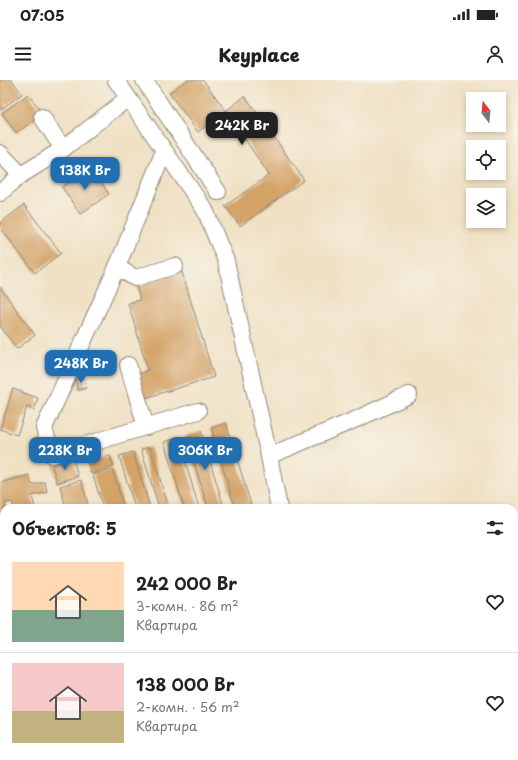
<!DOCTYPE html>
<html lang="ru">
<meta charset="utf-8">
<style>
:root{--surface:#fff;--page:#f6f6f6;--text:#222;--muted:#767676;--line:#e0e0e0;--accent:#1f6fb2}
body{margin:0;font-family:"Playpen Sans",sans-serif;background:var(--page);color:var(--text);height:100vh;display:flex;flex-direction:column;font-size:15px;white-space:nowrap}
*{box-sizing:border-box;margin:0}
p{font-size:13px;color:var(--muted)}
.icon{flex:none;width:22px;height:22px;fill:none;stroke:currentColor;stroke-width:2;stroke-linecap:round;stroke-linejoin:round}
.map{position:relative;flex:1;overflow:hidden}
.sheet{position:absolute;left:0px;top:424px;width:518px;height:256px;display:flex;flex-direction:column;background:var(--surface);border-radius:12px 12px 0 0;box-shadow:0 2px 6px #0003}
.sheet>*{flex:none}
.needle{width:26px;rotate:344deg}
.controls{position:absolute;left:466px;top:12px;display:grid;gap:8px}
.controls a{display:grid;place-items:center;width:40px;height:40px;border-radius:0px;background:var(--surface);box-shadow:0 2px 6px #0003;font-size:20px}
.price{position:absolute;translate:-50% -34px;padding:0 9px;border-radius:8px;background:var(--accent);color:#fff;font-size:13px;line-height:26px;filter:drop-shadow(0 1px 2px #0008)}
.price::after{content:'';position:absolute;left:50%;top:24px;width:12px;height:9px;margin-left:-6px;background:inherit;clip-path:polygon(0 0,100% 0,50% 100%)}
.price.on{background:#222;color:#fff}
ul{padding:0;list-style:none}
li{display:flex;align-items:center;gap:12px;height:100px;padding:0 12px}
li+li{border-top:1px solid var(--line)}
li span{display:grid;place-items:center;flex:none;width:112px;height:80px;border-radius:0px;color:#555}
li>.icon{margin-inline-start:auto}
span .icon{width:48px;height:48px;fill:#fffc;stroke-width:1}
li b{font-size:17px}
h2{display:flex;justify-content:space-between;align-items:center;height:48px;padding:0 12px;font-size:17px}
.status{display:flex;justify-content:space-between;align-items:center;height:28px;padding:0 20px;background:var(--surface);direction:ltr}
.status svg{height:11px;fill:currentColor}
header{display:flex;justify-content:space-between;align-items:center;height:52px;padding:0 12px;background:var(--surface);font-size:18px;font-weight:800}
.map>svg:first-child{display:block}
.building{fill:#d3a368}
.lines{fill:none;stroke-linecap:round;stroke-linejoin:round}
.minor-casing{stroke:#8e8678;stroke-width:18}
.minor{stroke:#fff;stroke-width:16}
</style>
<div class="status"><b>07:05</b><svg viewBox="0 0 49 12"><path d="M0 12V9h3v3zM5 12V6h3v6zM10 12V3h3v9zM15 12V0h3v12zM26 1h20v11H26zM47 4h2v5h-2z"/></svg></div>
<header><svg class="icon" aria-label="menu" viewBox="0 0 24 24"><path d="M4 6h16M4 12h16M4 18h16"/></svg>Keyplace<svg class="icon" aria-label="person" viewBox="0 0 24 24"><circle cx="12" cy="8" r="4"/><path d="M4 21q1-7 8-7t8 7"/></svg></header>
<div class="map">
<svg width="518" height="680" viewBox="0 0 518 680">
<rect width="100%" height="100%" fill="#f7f3e8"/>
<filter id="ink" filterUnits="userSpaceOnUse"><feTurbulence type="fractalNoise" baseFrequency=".025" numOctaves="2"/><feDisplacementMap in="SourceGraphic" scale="8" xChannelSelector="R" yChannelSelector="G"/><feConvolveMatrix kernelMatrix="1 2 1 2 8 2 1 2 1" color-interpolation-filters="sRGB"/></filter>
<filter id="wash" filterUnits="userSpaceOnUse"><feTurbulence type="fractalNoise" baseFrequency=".012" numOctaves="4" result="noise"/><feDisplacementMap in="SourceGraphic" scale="16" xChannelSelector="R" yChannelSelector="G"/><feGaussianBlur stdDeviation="0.9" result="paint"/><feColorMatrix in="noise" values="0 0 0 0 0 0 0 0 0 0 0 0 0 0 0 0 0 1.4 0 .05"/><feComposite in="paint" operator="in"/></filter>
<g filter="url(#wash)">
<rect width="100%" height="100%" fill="#f0e1c4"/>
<g id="blocks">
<g class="building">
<path d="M0,0h12l10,14 -22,16z"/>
<path d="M187,0h16l23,31 19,-15 59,84 -64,46 -15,-20 44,-31 -43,-64 -28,21 -29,-39z"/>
<path d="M28,14l15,20 -27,19 -14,-20z"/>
<path d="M90,87l19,27 -29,20 -18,-27z"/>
<path d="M24,125l37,48 -26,20 -35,-46v-4z"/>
<path d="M182,192l32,105 -69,21 -7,-24 10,-4 -20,-67 12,-3 -4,-14z"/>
<path d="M0,207l35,48 -18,14 -17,-23z"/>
<path d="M84,298l2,10 -8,2 -3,-10z"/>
<path d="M13,309l25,9 -4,12 -7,-3 -10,28 -17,-6z"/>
<path d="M226,343l26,85h-17l-24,-80z"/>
<path d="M201,351l23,77h-16l-22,-72z"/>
<path d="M178,358l21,70h-15l-20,-66z"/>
<path d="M150,367l19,61h-10l-18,-59z"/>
<path d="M133,372l17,56h-15l-16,-52z"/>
<path d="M110,376l4,11 -23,7 -4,-12z"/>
<path d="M73,379l5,17 -21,7 -5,-18z"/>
<path d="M113,390l11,38h-21l-10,-33z"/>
<path d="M29,395l3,10 13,-3 2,10 -15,4 3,12h-21l-2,-6 -7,1 1,5h-2v62l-4,-12v-75z"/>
<path d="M81,400l8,28h-23l-6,-22z"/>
<path d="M0,585l4,13v5l-4,1z"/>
<path d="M220,676h30l-2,4h-29z"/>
<path d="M274,676h27l-1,4h-27z"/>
<path d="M314,676h13l-1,4h-13z"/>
</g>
</g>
</g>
<g filter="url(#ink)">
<use href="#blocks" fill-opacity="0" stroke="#8e8678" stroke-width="1"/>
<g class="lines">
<defs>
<g id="minor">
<path d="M116,0l89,130 21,51 43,195 10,52"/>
<path d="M144,0l74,112"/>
<path d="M42,37l21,32"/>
<path d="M164,71l-47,116 -73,161 8,27 146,-44"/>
<path d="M0,73l21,22"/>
<path d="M0,113l21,-18 42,-26 65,-51"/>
<path d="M117,187l18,11 40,-12"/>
<path d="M128,285l18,62"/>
<path d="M269,376l90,-38 50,-23"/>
<path d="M0,620l4,2"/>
<path d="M119,676l8,4"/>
<path d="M260,680l1,-4"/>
</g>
</defs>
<use href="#minor" class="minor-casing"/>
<use href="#minor" class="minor"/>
</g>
</g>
</svg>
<div class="controls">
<a><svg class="needle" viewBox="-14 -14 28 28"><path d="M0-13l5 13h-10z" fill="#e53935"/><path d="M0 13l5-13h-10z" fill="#767676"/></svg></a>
<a><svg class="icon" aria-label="locate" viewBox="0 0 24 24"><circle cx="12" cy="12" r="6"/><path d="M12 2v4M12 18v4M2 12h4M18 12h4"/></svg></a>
<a><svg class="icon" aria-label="layers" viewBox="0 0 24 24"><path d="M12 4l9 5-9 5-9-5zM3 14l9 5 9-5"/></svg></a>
</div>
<b class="price on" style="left:242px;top:66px">242K Br</b>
<b class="price" style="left:85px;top:111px">138K Br</b>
<b class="price" style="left:81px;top:304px">248K Br</b>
<b class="price" style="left:65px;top:391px">228K Br</b>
<b class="price" style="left:205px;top:391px">306K Br</b>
<section class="sheet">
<h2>Объектов: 5<svg class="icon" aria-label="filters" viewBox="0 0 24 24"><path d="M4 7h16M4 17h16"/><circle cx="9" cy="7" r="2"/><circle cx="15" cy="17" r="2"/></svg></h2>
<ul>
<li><span style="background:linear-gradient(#ffd9b3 60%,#7fa58c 0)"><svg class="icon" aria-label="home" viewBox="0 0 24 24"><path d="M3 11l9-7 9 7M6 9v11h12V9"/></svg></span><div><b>242 000 Br</b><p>3-комн. · 86 m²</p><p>Квартира</p></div><svg class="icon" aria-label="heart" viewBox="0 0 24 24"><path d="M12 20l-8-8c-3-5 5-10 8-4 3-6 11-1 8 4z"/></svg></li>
<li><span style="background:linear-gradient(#f6c9c9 60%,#c2b280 0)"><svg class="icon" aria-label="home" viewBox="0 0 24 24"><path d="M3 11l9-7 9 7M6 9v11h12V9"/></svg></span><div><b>138 000 Br</b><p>2-комн. · 56 m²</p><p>Квартира</p></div><svg class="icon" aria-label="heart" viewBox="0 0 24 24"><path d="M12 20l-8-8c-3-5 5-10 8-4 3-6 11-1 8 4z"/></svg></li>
</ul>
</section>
</div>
